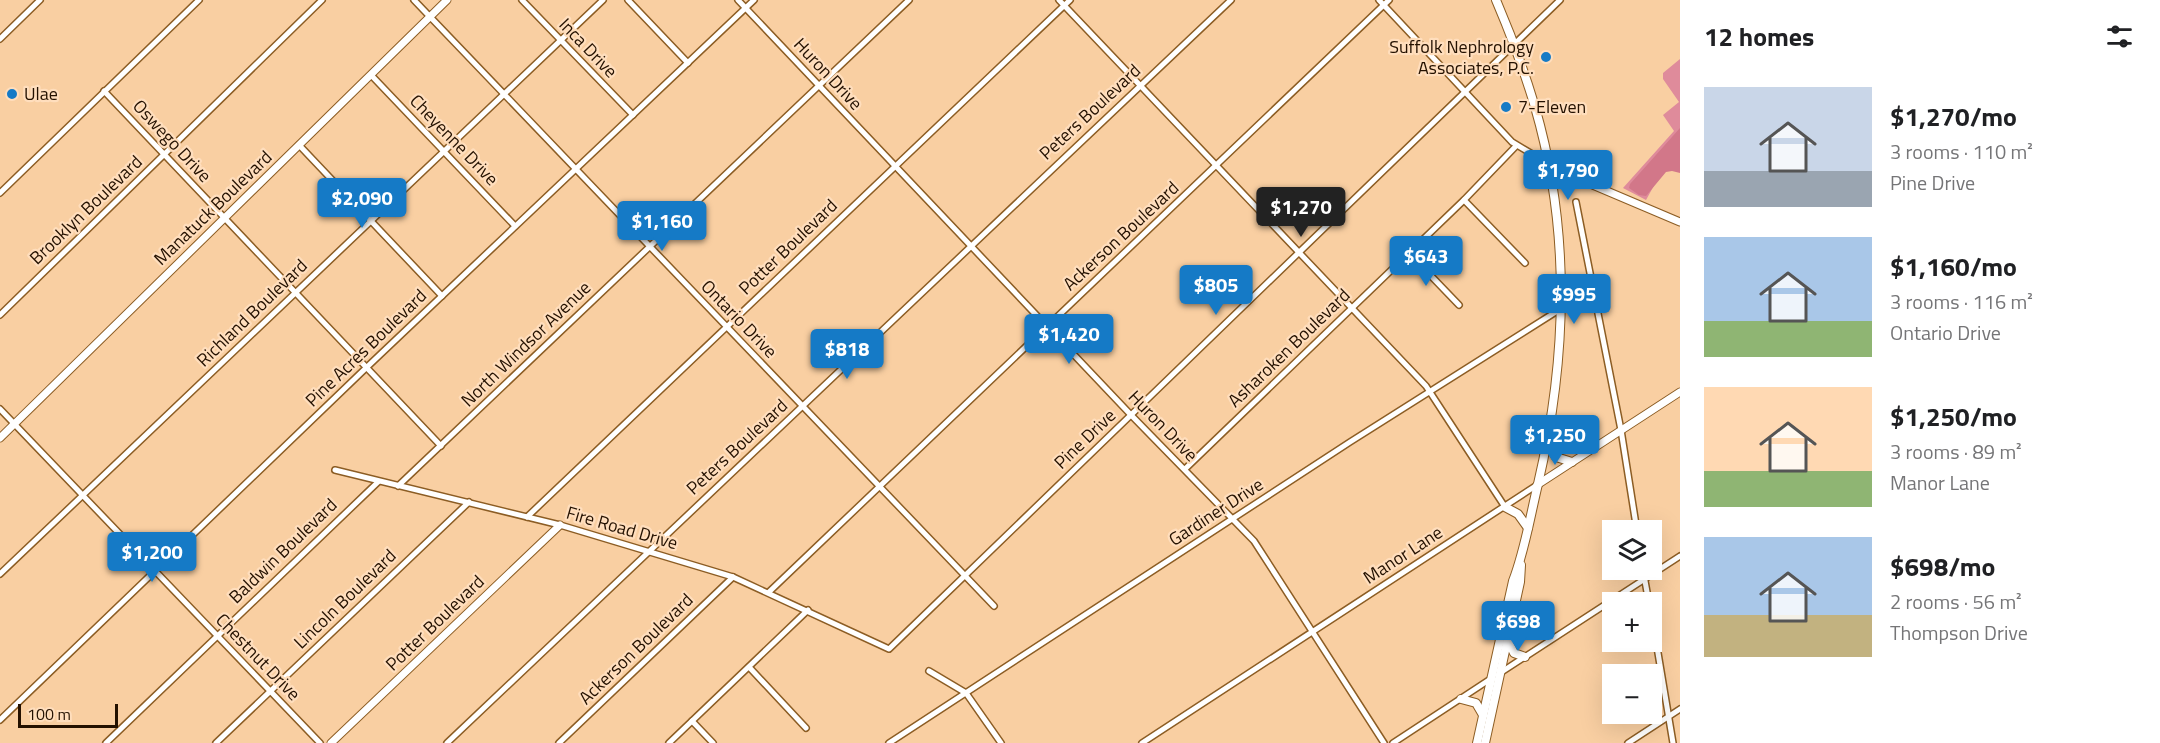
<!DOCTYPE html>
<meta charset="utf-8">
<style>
:root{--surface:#fff;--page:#f2f2f2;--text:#202124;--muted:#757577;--accent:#157ac6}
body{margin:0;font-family:"Titillium Web",sans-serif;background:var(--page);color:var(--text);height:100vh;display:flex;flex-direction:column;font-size:22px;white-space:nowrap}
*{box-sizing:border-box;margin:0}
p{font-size:20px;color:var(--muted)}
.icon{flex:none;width:33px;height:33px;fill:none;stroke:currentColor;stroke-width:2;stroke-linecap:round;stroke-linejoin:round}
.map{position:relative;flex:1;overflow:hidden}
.panel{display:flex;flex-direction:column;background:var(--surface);width:480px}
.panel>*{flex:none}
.controls{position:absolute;left:1602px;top:520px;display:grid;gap:12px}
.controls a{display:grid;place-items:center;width:60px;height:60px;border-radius:0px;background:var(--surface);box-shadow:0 6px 24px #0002;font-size:30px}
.scale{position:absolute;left:18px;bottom:15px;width:100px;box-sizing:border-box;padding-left:6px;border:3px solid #241100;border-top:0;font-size:16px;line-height:21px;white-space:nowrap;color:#241100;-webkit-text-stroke:4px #ffdebd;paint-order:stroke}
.price{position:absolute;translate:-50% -51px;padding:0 14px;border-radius:6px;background:var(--accent);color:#fff;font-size:20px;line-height:39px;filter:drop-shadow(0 2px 3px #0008)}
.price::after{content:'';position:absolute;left:50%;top:36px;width:18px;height:14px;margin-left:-9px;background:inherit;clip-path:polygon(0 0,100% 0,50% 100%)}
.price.active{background:#222;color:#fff}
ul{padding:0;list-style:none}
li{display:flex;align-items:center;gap:18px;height:150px;padding:0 24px}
li span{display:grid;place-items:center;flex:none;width:168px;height:120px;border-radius:0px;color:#555}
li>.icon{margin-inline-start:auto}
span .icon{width:72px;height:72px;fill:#fffc;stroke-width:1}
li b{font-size:26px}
h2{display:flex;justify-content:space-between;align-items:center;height:72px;padding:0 24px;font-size:26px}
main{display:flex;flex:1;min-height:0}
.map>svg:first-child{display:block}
.green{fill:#df8b9b}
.forest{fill:#d27789}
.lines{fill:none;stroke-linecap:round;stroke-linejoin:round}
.minor-casing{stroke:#8c5d24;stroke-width:8}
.tertiary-casing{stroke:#8c5d24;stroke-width:9}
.secondary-casing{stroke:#8c5d24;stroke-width:10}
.minor{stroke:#fff;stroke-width:5}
.tertiary{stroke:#fff;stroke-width:7}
.secondary{stroke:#fff;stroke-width:8}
.poi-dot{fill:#157ac6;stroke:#ffdebd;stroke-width:2}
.labels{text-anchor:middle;stroke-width:4.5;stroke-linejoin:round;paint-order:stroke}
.poi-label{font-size:18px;fill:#241100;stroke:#ffdebd;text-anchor:start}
.street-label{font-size:18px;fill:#241100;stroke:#ffdebd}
</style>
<main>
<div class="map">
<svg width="1680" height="743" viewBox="0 0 1680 743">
<rect width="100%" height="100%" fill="#f9cfa2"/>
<path class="green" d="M1680,59v97l-8,-3 -26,47 -23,-12 51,-57 -11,-16 16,-13 -16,-23v-6z"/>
<path class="forest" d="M1680,128v45l-8,-2 -6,1 -20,24 -7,-1 -10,-7 1,-4z"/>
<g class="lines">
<defs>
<g id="minor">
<path d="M414,0l580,606"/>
<path d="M522,0l111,115"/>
<path d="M628,0l60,63"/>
<path d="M738,0l393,415 123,126 130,202"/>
<path d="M1059,0l367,386 79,121"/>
<path d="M1379,0l133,142 37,22"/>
<path d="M0,39l40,-39"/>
<path d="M371,75l144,151"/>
<path d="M104,91l337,355"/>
<path d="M299,145l143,151"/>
<path d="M0,193l199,-193"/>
<path d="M1464,200l61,63"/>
<path d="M1576,202l45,228 16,101"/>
<path d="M1409,253l50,52"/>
<path d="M0,315l322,-315"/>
<path d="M0,409l320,334"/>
<path d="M1185,469l279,-269 52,-54"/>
<path d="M335,470l225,55 173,52 156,72 671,-649"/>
<path d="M398,486l511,-486"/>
<path d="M527,517l543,-517"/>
<path d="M1643,570l6,33"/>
<path d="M0,574l603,-574"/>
<path d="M769,592l620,-592"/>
<path d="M1652,617l21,126"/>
<path d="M749,667l57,61"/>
<path d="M929,671l37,22 35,50"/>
<path d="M1500,673l180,-117"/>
<path d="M0,720l367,-353 387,-367"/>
<path d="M692,721l21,22"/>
<path d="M106,743l272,-261"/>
<path d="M216,743l253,-241"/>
<path d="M447,743l784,-743"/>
<path d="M559,743l174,-166"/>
<path d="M669,743l139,-133"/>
<path d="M889,743l461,-301 212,-134"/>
<path d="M1142,743l395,-258"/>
<path d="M1393,743l99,-65"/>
<path d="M1628,743l52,-34"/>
</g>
<g id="tertiary">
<path d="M1549,164l13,8 118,50"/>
<path d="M0,438l447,-438"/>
<path d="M1537,485l143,-93"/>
<path d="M331,743l229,-218"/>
</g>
<g id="secondary">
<path d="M1547,441l9,16 16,5"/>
<path d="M1505,507l13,7 10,14"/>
<path d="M1508,641l6,12 11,4"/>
<path d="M1461,699l15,4 7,12"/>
<path d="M1477,743l36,-162c12,-31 17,-64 25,-97 29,-125 33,-253 -3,-377 -11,-37 -24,-72 -39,-107"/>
<path d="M1485,743l35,-161 1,-17"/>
</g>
</defs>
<use href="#minor" class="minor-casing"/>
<use href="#tertiary" class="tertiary-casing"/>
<use href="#secondary" class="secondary-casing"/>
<use href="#minor" class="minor"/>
<use href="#tertiary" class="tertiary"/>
<use href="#secondary" class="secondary"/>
</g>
<g class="poi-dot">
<circle cx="1546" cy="57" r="6"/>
<circle cx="12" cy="94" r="6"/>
<circle cx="1506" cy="107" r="6"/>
</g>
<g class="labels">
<g class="poi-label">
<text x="1534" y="53" text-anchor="end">Suffolk Nephrology<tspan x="1534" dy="21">Associates, P.C.</tspan></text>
<text x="24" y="100">Ulae</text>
<text x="1518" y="113">7-Eleven</text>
</g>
<g class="street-label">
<text transform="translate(588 48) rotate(46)" y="6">Inca Drive</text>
<text transform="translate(828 74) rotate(47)" y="6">Huron Drive</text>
<text transform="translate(1090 112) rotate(-43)" y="6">Peters Boulevard</text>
<text transform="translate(454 140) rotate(46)" y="6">Cheyenne Drive</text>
<text transform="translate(172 141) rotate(47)" y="6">Oswego Drive</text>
<text transform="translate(213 208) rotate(-44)" y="6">Manatuck Boulevard</text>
<text transform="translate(86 210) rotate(-44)" y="6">Brooklyn Boulevard</text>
<text transform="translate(1121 236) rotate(-43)" y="6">Ackerson Boulevard</text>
<text transform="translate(788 247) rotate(-44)" y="6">Potter Boulevard</text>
<text transform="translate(252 313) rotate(-44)" y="6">Richland Boulevard</text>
<text transform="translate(739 319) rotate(46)" y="6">Ontario Drive</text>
<text transform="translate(526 344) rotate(-44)" y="6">North Windsor Avenue</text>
<text transform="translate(366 348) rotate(-44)" y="6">Pine Acres Boulevard</text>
<text transform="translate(1289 348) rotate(-44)" y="6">Asharoken Boulevard</text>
<text transform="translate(1163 426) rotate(46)" y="6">Huron Drive</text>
<text transform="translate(1085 439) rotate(-44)" y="6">Pine Drive</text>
<text transform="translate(737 447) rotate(-43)" y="6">Peters Boulevard</text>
<text transform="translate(1216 512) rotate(-33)" y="6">Gardiner Drive</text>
<text transform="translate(622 528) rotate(16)" y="6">Fire Road Drive</text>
<text transform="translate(283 551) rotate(-44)" y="6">Baldwin Boulevard</text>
<text transform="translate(1403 555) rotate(-33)" y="6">Manor Lane</text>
<text transform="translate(345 599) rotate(-44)" y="6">Lincoln Boulevard</text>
<text transform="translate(435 623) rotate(-44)" y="6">Potter Boulevard</text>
<text transform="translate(636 649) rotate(-44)" y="6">Ackerson Boulevard</text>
<text transform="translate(258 657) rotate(46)" y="6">Chestnut Drive</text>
</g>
</g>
</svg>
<div class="controls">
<a><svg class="icon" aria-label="layers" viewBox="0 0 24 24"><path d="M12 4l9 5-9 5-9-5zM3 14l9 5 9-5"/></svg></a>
<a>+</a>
<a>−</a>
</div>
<div class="scale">100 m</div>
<b class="price" style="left:1568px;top:201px">$1,790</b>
<b class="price" style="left:362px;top:229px">$2,090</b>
<b class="price active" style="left:1301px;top:238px">$1,270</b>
<b class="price" style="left:662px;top:252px">$1,160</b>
<b class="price" style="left:1426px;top:287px">$643</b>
<b class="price" style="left:1216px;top:316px">$805</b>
<b class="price" style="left:1574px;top:325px">$995</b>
<b class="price" style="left:1069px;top:365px">$1,420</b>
<b class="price" style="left:847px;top:380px">$818</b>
<b class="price" style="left:1555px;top:466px">$1,250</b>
<b class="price" style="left:152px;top:583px">$1,200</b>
<b class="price" style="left:1518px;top:652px">$698</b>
</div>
<section class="panel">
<h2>12 homes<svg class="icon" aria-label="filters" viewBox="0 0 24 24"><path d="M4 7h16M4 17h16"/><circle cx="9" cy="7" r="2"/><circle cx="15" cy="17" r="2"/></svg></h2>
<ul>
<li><span style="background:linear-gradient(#c9d6e8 70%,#9aa5b1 0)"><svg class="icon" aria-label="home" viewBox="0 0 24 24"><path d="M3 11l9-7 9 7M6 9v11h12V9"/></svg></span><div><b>$1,270/mo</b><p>3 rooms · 110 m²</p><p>Pine Drive</p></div></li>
<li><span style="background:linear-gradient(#a9c7e8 70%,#8fb573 0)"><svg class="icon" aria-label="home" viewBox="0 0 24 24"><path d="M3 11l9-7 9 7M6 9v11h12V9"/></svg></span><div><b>$1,160/mo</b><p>3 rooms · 116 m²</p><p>Ontario Drive</p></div></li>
<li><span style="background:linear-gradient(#ffd9b3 70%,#8fb573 0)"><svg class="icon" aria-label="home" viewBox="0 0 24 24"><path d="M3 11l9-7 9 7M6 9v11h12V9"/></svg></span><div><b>$1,250/mo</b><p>3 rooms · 89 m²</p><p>Manor Lane</p></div></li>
<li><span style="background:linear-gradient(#a9c7e8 65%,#c2b280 0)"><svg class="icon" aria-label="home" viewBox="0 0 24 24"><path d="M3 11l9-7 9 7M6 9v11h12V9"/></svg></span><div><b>$698/mo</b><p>2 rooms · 56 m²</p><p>Thompson Drive</p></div></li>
</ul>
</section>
</main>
